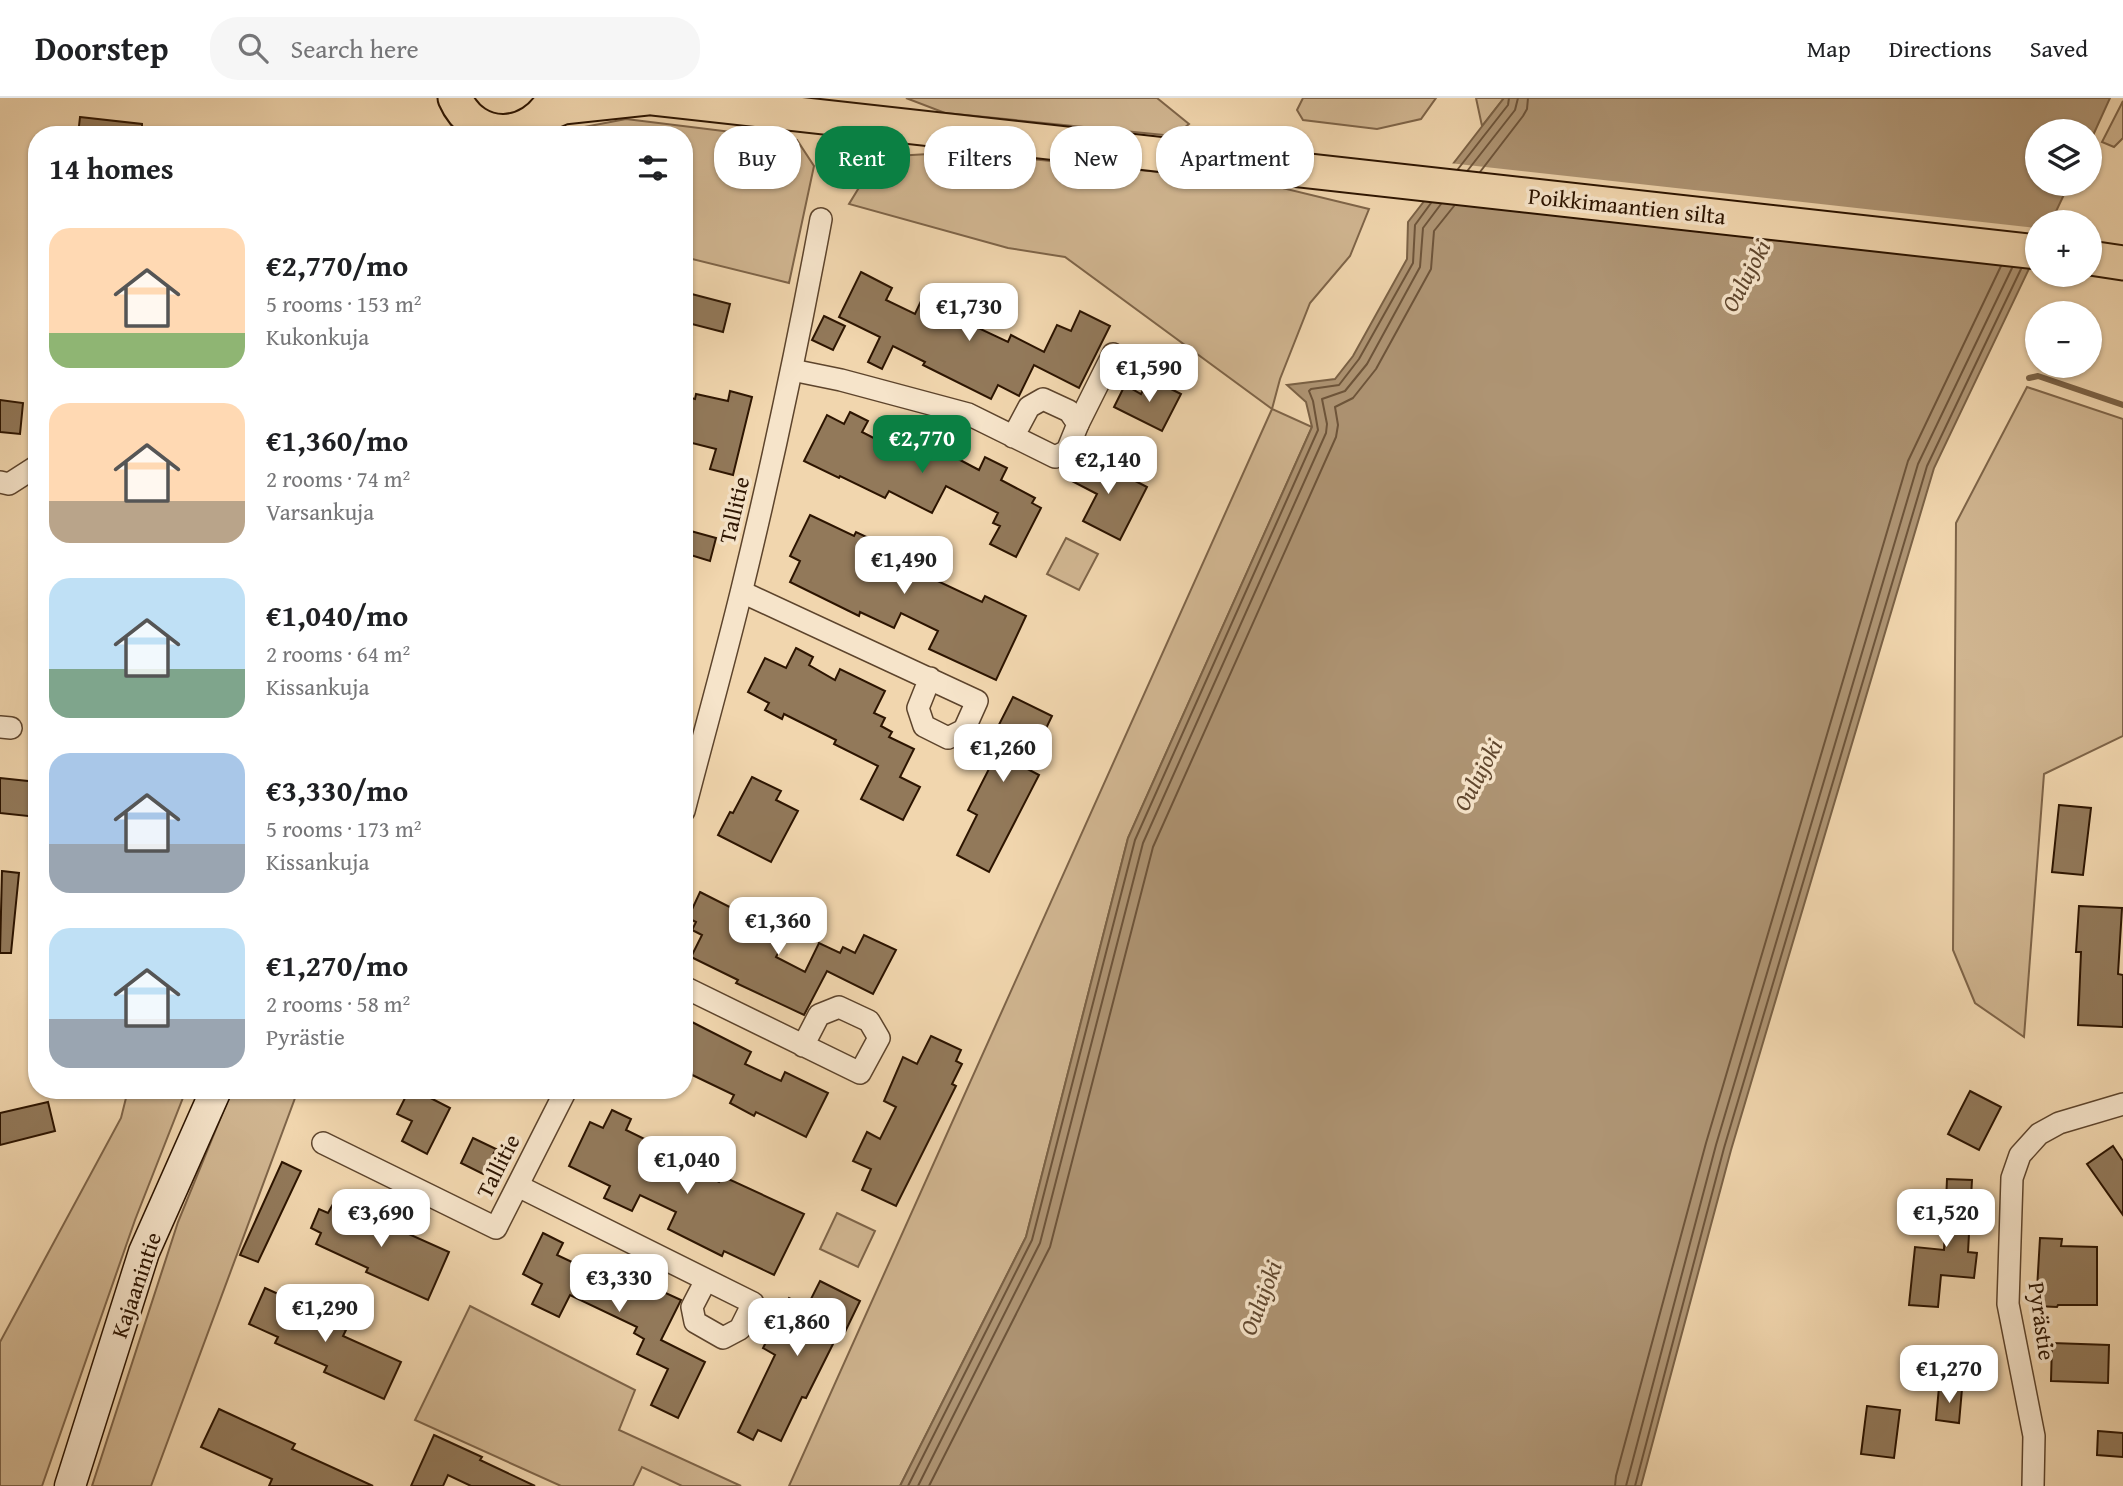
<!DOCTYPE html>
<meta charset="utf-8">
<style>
:root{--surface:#fff;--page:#f6f6f6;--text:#202124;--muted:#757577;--line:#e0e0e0;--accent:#0b8043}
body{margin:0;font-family:"Gentium Book Plus",serif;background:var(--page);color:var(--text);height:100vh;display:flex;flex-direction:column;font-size:26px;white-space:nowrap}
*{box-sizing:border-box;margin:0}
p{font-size:23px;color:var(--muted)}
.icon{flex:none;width:38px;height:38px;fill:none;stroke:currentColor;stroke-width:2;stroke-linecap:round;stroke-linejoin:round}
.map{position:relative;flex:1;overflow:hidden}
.details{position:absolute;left:28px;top:28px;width:665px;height:973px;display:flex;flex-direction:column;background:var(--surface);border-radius:28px;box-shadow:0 2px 5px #0004}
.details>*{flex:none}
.top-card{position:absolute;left:714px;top:28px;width:665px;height:63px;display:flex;gap:14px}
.tools{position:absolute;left:2025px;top:21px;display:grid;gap:14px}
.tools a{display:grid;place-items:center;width:77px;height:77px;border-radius:50%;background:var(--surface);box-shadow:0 2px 5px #0004;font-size:35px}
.price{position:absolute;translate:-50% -60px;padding:0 16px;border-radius:14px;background:#fff;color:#222;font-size:23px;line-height:46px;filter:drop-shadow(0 2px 4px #0008)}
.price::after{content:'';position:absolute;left:50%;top:42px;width:21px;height:16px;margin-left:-10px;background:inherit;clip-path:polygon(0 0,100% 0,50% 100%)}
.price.current{background:var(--accent);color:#fff}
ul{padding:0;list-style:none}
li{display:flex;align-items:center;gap:21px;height:175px;padding:0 21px}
li span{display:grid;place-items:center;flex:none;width:196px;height:140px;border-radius:21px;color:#555}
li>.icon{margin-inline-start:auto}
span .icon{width:84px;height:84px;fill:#fffc;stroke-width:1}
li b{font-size:30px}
h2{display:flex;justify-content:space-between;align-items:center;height:84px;padding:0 21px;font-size:30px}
.pill{padding:0 24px;border-radius:28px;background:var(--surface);box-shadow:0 2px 5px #0004;font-size:24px;line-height:63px}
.pill.current{background:var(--accent);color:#fff}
header{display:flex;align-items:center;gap:42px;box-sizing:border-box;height:98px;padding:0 35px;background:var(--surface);border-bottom:2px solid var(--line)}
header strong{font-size:33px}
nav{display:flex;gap:38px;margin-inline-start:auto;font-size:24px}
.search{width:490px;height:63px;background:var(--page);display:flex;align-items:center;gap:18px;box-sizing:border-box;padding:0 24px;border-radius:28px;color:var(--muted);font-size:26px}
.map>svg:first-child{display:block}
.green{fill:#d0b590;stroke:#7e6448;stroke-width:2}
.water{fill:#ae9473;stroke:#7a6145;stroke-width:2}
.pier{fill:#f1d6ae}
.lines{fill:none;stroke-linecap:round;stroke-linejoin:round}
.shore{stroke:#6d543a;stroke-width:2}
.stream{stroke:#7a6145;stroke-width:6}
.building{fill:#92795a;stroke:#2c1400;stroke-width:2}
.minor-casing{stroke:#5d442c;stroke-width:24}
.secondary-casing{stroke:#2c1400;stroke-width:33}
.primary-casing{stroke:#2c1400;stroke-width:37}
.minor{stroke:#f6e4ca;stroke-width:21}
.secondary{stroke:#f6e4ca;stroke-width:30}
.primary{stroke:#f1d6ae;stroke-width:33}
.labels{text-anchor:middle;stroke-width:7;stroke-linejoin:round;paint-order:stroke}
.street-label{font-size:23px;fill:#2c1400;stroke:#f6e4ca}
.water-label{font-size:24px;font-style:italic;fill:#60472e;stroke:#f6e4ca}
</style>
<header>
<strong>Doorstep</strong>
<div class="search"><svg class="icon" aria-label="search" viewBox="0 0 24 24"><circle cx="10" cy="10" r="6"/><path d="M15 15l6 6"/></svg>Search here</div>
<nav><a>Map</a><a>Directions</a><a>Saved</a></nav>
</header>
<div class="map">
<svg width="2123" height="1388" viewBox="0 0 2123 1388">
<rect width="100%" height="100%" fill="#f1d6ae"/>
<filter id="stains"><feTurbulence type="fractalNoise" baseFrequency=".00286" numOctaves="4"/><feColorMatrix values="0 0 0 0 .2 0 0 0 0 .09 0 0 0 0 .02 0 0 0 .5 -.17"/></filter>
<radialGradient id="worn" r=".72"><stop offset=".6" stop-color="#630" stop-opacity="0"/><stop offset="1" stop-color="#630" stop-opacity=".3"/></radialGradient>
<g class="green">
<path d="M906,0h251l32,26 -15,12 -229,-23z"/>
<path d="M1303,0h133l-15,21 -44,10 -74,-9 -6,-10z"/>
<path d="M1476,0h28l-22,28z"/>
<path d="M2123,3v37l-9,9 -12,-5z"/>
<path d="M626,21l171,21 17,26 -25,117 -105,-26v-122h-123l13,-6z"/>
<path d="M963,54l295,30 111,27 -19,47 -40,47 -30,76 -8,30 40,18 -184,411 -102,399 -126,249h-111l483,-1077 -207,-152 -57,-9 -159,-44 22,-36 24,-12z"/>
<path d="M2027,289l96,32v317l-79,38 -20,263 -49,-34 -22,-53 3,-427z"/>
<path d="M1066,440l32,16 -19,36 -32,-16z"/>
<path d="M128,992h58l-51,130 -93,266h-42v-144l121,-224z"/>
<path d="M232,992h66l-147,396h-59l86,-264z"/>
<path d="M837,1115l38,18 -17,36 -38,-18z"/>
<path d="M470,1208l165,84 -16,40 122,56h-59l-40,-19 -9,19h-72l-146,-66z"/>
</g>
<path class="water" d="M1504,0h606l-20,44v-11h-53v53h32l-18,38h-14v30l-103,216 -203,682 -90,336h-741l126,-249 102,-399 184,-411 -6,-25 -19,-17 48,-6 18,-23 54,-97 1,-37z"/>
<path class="pier" d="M1449,65l588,65v24l-604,-68z"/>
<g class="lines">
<g class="shore">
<path d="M1458,71l50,-64 1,-7"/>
<path d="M1468,72l47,-60 3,-12"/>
<path d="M1480,74l43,-56 4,-7 1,-11"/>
<path d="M908,1388l124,-246 103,-400 183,-410 -5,-29 -4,-10 2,-2 28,-4 20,-26 54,-96 2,-38 16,-22"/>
<path d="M918,1388l122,-243 103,-400 183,-410 1,-9 -5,-25 23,-8 22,-27 53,-97 3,-39 18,-24"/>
<path d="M929,1388l121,-239 103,-400 183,-410 2,-12 -3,-18 18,-9 23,-29 55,-100 3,-38 20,-25"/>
<path d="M1615,1388l1,-10 90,-333 202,-682 93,-195"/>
<path d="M1626,1388l90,-341 202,-681 94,-196"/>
<path d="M1635,1388l89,-338 203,-682 94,-197"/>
</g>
<path class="stream" d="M2029,280l9,-2 85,29"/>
</g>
<g class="building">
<path d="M80,19l62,7v11h-64z"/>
<path d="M861,174l31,16 -6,12 29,14 6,-13 87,41 3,-7 33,17 13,-27 14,6 9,-20 30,15 -31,62 -45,-23 -15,31 -21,-11 -7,14 -68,-34 2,-3 -32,-16 -11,23 -14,-7 12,-25 -41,-20z"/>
<path d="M684,194l46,12 -7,28 -39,-10z"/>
<path d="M824,218l21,10 -12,24 -21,-10z"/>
<path d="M1149,280l32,16 -19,37 -48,-24 11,-22 16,9z"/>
<path d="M730,293l22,6 -19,78 -23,-6 6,-20 -32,-8v-45l11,3 1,-5 32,7z"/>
<path d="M0,302l23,3 -3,31 -20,-2z"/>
<path d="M850,314l18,9 -6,11 31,16 8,-15 16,8 6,-13 25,13 -5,10 36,19 6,-13 22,11 -6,12 34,18 -3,5 9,5 -25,49 -26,-13 10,-18 -7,-3 5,-10 -52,-27 -14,27 -43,-22 -4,7 -45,-22 -1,2 -35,-17 23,-46 17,9z"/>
<path d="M1083,356l64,33 -27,53 -37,-19 14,-27 -27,-14z"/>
<path d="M810,417l44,21 2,-4 17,8 -3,7 40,19 3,-5 19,9 -3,7 53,25 3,-6 41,20 -30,64 -67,-31 9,-18 -37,-18 -7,15 -34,-16 -1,4 -69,-34 10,-21 -10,-5z"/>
<path d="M687,432l29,8 -6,23 -26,-8v-13z"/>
<path d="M796,550l17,9 -4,8 26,15 5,-11 45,22 -11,22 11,5 -4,8 11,6 -3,5 25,12 -14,28 20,10 -17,33 -42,-21 17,-33 -44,-22 2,-4 -52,-26 -2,5 -17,-9 4,-7 -21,-11 17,-34 21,10z"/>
<path d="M1013,599l39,19 -12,25 -8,-5 -14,28 21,11 -50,97 -32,-17 20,-40 -9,-5 23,-45 -10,-5z"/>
<path d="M752,679l29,14 -5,9 22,11 -27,51 -53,-27 12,-23 3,1z"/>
<path d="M0,680l37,4v35l-37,-4z"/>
<path d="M2059,707l32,3 -8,67 -31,-3z"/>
<path d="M2,773l17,2 -8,80h-11z"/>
<path d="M700,794l87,44 -11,21 29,15 14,-29 21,10 3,-6 12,6 9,-18 32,15 -23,44 -46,-23 -23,44 -68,-32 2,-3 -47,-23 11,-22 -10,-5 4,-8 -8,-4z"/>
<path d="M2079,808l43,2 -4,66 5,1v52l-45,-2 3,-73h-5z"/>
<path d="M684,920l67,34 -6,12 36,17 4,-9 43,21 -22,44 -50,-25 -2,4 -24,-13 4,-8 -50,-24z"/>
<path d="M931,938l30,14 -5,11 6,3 -10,20 4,2 -60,120 -34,-16 9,-21 -18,-8 14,-29 13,7 16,-32 -12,-6 19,-44 14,7z"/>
<path d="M409,992h6l35,18 -23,46 -25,-13 10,-20 -15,-7z"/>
<path d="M1970,993l31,16 -22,43 -31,-16z"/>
<path d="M48,1004l7,29 -55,14v-32z"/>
<path d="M612,1012l19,9 -5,11 47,23 -3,5 49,24 3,-6 82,38 -30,61 -50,-24 -2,5 -54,-27 8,-17 -36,-17 -8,16 -28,-13 6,-12 -41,-20 21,-44 13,6z"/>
<path d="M473,1040l23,11 -13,25 -22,-11z"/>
<path d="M2113,1048l10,15v54l-36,-51z"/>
<path d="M282,1064l19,9 -43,91 -18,-7z"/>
<path d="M1947,1081l25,1 -4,72 9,1 -3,25 -33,-3 -3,32 -29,-2 6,-58 29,3z"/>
<path d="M333,1106l28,13 4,-9 21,9 -2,6 65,29 -21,48 -62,-28 2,-4 -52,-24 5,-11 -10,-5 8,-19 9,4z"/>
<path d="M543,1135l20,10 -6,12 36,17 5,-10 83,38 -20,40 44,22 -27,56 -27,-13 17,-36 -31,-15 7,-15 -10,-6 3,-6 -67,-32 -11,22 -27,-13 10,-20 -19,-10z"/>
<path d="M2040,1140l22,1 -1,7 36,1v58h-39l-1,2 -21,-1z"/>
<path d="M820,1183l40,20 -15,31 -5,-2 -34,68 -4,-1 -21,44 -23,-11 -5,10 -15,-8 37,-77 -12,-7 26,-50 18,9z"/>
<path d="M265,1190l33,15 -2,5 50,22 -3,6 58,26 -17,37 -60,-27 3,-6 -52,-23 3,-6 -29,-13z"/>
<path d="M2052,1245l57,2 -1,38 -57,-2z"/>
<path d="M1939,1289l23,2 -3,34 -23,-3z"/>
<path d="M1867,1308l33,4 -6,48 -33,-4z"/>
<path d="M219,1311l76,35 -3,5 81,37h-104l3,-7 -71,-32z"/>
<path d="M2098,1333l25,2v24l-26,-2z"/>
<path d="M434,1337l48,22 -2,3 55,26h-64l-23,-11 -5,11h-32z"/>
</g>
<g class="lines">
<defs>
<g id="minor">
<path d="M792,272l49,10 127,34 87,43 12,-6 11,-27 -9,-13 -26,-12 -14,8 -16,30"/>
<path d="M1078,326l35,-70"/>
<path d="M0,384l9,2 28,-18"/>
<path d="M742,494l235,109 -13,29 -16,8 -24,-12 -6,-18 12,-30"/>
<path d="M0,629l11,1"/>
<path d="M684,713c19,-74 40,-148 58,-222 30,-123 56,-246 79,-370"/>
<path d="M684,889l176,86 19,-35 -10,-17 -30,-14 -20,8 -16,31"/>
<path d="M323,1045l173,85 70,-138"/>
<path d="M518,1088l235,117 -13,26 -17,9 -28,-16 -3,-15 14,-27"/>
<path d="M2033,1388l1,-50 -26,-132 4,-126 8,-23 19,-21 20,-11 64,-19"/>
</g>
<path id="secondary" d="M70,1388l74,-234 72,-162"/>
<g id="primary">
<path d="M455,0c20,46 77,43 99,0"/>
<path d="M653,0l1384,154"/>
<path d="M542,18l21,-9 84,-9"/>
<path d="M2090,160l33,5"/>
</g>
</defs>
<use href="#minor" class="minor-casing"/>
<use href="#secondary" class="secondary-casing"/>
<use href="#primary" class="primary-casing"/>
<use href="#minor" class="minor"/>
<use href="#secondary" class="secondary"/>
<use href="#primary" class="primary"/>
</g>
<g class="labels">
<g class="street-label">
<text transform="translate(1627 108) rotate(6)" y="8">Poikkimaantien silta</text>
<text transform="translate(734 412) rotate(-77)" y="8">Tallitie</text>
<text transform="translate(498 1068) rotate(-63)" y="8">Tallitie</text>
<text transform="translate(136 1187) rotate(-71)" y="8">Kajaanintie</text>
<text transform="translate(2042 1223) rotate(82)" y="8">Pyrästie</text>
</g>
<g class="water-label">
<text transform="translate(1746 178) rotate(-62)" y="8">Oulujoki</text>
<text transform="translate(1478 677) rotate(-62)" y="8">Oulujoki</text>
<text transform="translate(1261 1200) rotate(-69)" y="8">Oulujoki</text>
</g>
</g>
<rect width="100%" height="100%" filter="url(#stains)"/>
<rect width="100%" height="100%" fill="url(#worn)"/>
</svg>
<div class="tools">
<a><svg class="icon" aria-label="layers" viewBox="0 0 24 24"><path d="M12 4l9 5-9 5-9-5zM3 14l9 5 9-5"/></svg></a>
<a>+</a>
<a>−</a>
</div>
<b class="price" style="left:969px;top:245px">€1,730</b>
<b class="price" style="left:1149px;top:306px">€1,590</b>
<b class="price current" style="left:922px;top:377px">€2,770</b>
<b class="price" style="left:1108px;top:398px">€2,140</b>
<b class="price" style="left:904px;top:498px">€1,490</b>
<b class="price" style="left:1003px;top:686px">€1,260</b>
<b class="price" style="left:778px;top:859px">€1,360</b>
<b class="price" style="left:687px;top:1098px">€1,040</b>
<b class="price" style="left:381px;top:1151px">€3,690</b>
<b class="price" style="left:1946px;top:1151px">€1,520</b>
<b class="price" style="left:619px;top:1216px">€3,330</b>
<b class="price" style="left:325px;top:1246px">€1,290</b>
<b class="price" style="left:797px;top:1260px">€1,860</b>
<b class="price" style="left:1949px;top:1307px">€1,270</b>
<div class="top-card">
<a class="pill">Buy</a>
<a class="pill current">Rent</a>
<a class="pill">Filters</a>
<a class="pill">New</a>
<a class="pill">Apartment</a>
</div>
<section class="details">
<h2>14 homes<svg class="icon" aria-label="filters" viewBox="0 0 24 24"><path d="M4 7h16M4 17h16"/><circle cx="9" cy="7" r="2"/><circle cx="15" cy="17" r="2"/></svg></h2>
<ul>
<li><span style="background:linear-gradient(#ffd9b3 75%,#8fb573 0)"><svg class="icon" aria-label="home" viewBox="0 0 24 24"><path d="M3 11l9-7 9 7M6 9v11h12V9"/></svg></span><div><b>€2,770/mo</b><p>5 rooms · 153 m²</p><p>Kukonkuja</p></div></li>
<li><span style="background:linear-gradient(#ffd9b3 70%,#b9a48a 0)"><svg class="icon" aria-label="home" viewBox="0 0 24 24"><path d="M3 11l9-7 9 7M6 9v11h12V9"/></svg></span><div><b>€1,360/mo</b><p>2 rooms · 74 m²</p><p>Varsankuja</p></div></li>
<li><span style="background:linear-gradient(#bfe0f5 65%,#7fa58c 0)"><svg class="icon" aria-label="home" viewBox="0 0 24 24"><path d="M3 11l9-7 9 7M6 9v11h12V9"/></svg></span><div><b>€1,040/mo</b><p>2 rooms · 64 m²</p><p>Kissankuja</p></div></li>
<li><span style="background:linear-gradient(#a9c7e8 65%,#9aa5b1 0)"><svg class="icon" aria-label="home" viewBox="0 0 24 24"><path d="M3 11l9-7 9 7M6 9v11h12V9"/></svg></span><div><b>€3,330/mo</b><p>5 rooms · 173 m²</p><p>Kissankuja</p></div></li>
<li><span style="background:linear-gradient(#bfe0f5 65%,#9aa5b1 0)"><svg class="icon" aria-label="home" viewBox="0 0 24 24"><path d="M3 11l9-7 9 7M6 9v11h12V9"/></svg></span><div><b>€1,270/mo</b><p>2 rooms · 58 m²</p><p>Pyrästie</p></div></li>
</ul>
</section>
</div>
